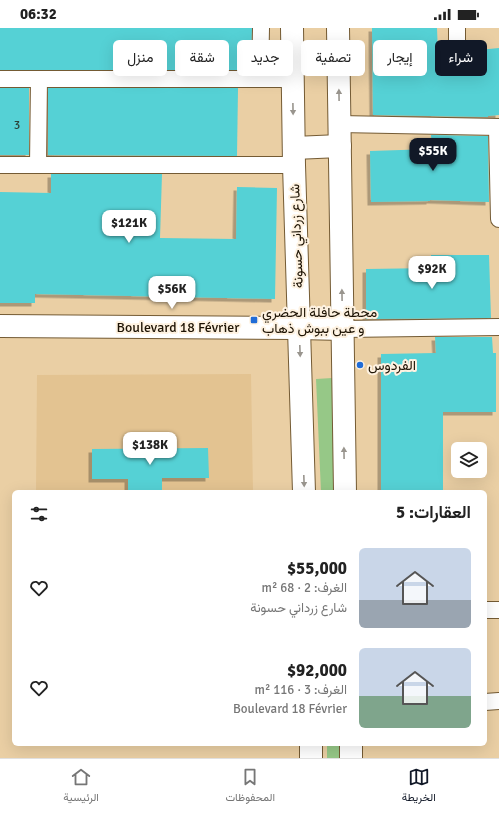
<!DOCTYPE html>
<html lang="ar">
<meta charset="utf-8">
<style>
:root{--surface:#fff;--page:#f2f2f2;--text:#222;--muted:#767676;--line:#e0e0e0;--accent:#111827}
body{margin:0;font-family:Signika,Vazirmatn,sans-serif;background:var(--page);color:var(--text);direction:rtl;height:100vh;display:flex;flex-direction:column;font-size:15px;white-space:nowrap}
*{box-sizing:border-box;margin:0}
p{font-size:13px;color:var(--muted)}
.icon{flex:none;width:22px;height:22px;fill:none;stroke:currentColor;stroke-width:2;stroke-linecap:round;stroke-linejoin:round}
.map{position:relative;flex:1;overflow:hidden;direction:ltr}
.drawer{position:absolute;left:12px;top:462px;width:475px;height:256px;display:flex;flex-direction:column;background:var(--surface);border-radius:6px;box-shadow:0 4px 16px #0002;direction:rtl}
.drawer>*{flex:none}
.top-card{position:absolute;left:12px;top:12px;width:475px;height:36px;direction:rtl;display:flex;gap:8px}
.controls{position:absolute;left:451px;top:414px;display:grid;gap:8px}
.controls a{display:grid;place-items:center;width:36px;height:36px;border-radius:6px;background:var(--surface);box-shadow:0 4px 16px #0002;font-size:20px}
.price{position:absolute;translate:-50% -34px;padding:0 9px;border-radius:8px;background:#fff;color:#222;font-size:13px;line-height:26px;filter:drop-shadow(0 1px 2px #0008)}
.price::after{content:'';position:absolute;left:50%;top:24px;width:12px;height:9px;margin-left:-6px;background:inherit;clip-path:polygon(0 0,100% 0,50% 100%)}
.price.current{background:var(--accent);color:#fff}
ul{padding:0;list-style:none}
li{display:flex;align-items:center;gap:12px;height:100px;padding:0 16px}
li span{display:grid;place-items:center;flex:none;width:112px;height:80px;border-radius:6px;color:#555}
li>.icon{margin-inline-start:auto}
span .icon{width:48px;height:48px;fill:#fffc;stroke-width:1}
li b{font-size:17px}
h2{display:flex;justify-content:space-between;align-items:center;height:48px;padding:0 16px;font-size:17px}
.pill{padding:0 14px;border-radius:6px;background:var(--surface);box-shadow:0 4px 16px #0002;font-size:14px;line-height:36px}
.pill.current{background:var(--accent);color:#fff}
.status{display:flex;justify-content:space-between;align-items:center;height:28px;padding:0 20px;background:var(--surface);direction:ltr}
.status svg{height:11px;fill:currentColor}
.tabs{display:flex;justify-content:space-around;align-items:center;height:56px;border-top:1px solid var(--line);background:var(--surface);font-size:11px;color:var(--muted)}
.tabs a{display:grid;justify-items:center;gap:2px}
.tabs .current{color:var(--accent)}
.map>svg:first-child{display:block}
.built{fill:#e3c391}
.green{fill:#96c887}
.building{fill:#54d1d5;filter:url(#shadow)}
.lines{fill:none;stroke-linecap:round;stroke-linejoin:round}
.minor-casing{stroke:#745b34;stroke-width:18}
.secondary-casing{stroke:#745b34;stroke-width:24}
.primary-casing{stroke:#745b34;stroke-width:24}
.minor{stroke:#fff;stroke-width:16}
.secondary{stroke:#fff;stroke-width:22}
.primary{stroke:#fff;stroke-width:22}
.oneway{fill:#99958e}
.poi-dot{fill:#206cd7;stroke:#fef2e1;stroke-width:1.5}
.labels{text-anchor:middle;stroke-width:4;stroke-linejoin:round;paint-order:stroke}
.number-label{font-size:12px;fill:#2b4238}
.street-label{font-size:14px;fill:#1d1304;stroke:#fef2e1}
.poi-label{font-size:14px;fill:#1d1304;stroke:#fef2e1;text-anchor:start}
</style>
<div class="status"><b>06:32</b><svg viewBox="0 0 49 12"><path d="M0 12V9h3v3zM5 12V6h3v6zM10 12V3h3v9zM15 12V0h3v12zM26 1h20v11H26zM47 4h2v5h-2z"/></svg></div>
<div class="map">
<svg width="499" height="730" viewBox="0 0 499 730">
<defs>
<filter id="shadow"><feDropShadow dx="-3.5" dy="3.5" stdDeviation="0" flood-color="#0004"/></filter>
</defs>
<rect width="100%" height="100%" fill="#eacfa4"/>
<path class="built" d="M251,346l2,118h-217l1,-117z"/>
<g class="green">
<path d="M332,350l4,114h-15l-5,-113z"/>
<rect x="327" y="716" width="18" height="14"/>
</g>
<g class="building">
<path d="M0,0h252l-1,40h-13v2h-238z"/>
<path d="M372,0h65l1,26 61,-6v67l-11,1v1l-115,-2z"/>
<rect x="0" y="60" width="29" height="67"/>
<path d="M48,60h190l-1,68 -189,-1z"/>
<path d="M431,107l57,1 1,66 -59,-2v1l-59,1 -1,-51 62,-2z"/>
<path d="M51,146h111l-2,64 76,1 1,-52 40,1 -2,111 -240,-5v9h-35v-111l51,1z"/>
<path d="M431,227h58l2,63 -125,1v-50l66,-1z"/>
<path d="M435,309h57l1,16h3v59h-53v80h-62v-138l55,-1z"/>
<path d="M208,420l1,30h-47v14h-34v-13h-36v-30z"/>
</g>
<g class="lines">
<defs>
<g id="minor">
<path d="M457,0v12"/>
<path d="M0,51h293"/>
<path d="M260,51l1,-51"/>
<path d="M339,96l160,3"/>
<path d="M497,99l2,92"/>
<path d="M0,137h294"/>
<path d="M38,137l1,-86"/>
<path d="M343,301l156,-2"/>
<path d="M485,582h14"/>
<path d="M485,674l14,-1"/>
</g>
<path id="secondary" d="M0,298l299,2 44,1"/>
<g id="primary">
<path d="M292,0l2,137 10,327"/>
<path d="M338,0l7,464"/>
<path d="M294,120l46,-2"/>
<path d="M311,716v14"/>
<path d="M351,716v14"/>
</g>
</defs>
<use href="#minor" class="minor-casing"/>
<use href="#secondary" class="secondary-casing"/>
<use href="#primary" class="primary-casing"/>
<use href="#minor" class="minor"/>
<use href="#secondary" class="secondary"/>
<use href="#primary" class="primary"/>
</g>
<defs><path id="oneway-solid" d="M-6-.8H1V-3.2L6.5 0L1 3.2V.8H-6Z"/></defs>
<g class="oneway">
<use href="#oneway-solid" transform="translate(339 67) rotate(-91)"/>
<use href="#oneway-solid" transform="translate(293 81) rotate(89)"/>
<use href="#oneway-solid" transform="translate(342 267) rotate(-91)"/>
<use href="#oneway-solid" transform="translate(300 323) rotate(88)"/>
<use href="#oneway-solid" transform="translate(344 425) rotate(-91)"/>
<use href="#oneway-solid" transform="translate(304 453) rotate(88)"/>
</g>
<g class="poi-dot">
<rect x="250" y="288" width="8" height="8" rx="2"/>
<circle cx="360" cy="337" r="4"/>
</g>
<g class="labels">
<g class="number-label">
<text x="17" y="101">3</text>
</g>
<g class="street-label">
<text transform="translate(296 208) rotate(-92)" y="5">شارع زرداني حسونة</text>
<text x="178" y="304">Boulevard 18 Février</text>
</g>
<g class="poi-label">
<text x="262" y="289">محطة حافلة الحضري<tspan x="262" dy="16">و عين ببوش ذهاب</tspan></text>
<text x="368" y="342">الفردوس</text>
</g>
</g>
</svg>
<div class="controls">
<a><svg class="icon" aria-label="layers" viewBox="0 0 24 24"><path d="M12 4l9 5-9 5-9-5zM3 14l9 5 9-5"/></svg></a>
</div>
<b class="price current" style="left:433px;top:144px">$55K</b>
<b class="price" style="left:129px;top:216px">$121K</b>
<b class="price" style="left:432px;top:262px">$92K</b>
<b class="price" style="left:172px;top:282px">$56K</b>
<b class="price" style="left:150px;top:438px">$138K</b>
<div class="top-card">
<a class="pill current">شراء</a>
<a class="pill">إيجار</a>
<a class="pill">تصفية</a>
<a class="pill">جديد</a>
<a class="pill">شقة</a>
<a class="pill">منزل</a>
</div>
<section class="drawer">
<h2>العقارات: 5<svg class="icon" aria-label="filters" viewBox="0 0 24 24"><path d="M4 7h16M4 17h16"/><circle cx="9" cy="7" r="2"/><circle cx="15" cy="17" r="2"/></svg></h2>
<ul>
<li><span style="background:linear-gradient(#c9d6e8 65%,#9aa5b1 0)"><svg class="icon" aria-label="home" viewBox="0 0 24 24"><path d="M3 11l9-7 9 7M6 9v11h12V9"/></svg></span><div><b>$55,000</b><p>الغرف: 2 · 68 m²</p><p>شارع زرداني حسونة</p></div><svg class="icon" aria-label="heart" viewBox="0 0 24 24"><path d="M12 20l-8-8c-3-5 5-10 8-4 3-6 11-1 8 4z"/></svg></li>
<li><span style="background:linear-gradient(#c9d6e8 60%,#7fa58c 0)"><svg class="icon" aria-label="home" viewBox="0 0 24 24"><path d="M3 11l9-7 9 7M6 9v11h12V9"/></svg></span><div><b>$92,000</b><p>الغرف: 3 · 116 m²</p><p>Boulevard 18 Février</p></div><svg class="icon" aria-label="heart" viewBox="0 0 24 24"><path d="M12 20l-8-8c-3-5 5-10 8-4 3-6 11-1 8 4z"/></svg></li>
</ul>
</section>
</div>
<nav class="tabs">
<a class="current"><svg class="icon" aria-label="map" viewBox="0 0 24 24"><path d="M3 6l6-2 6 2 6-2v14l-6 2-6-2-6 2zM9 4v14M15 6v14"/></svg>الخريطة</a>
<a><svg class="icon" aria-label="saved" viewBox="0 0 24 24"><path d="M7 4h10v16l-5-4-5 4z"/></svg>المحفوظات</a>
<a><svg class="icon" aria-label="home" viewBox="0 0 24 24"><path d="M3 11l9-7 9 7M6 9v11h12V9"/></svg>الرئيسية</a>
</nav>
